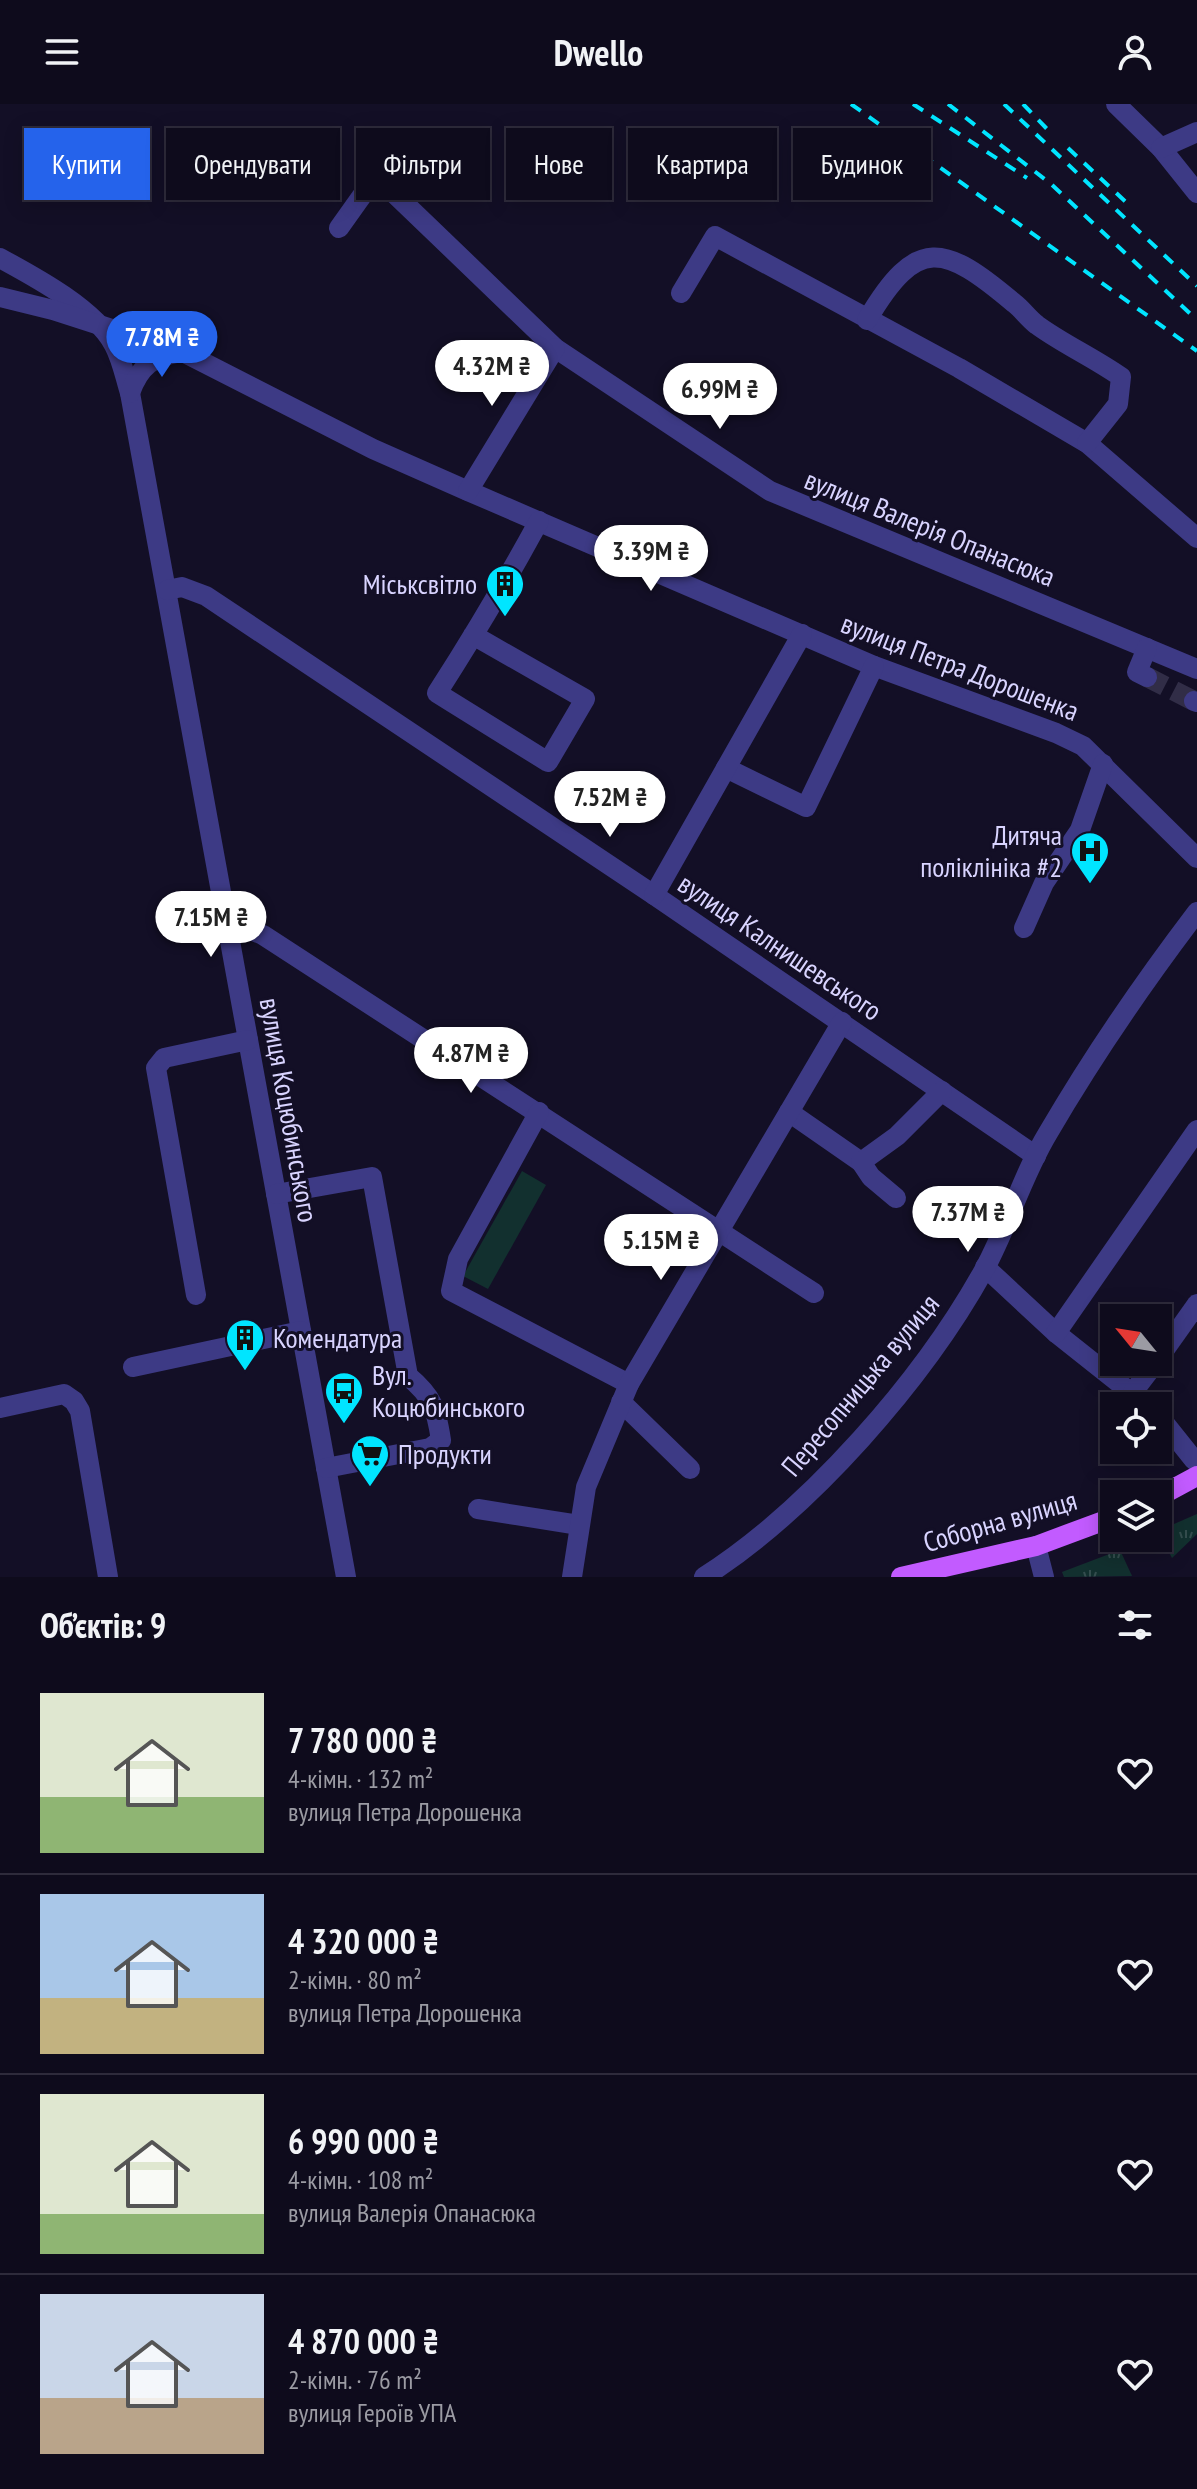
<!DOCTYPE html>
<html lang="uk">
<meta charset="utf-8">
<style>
:root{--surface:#0e0b1c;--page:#1c1929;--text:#f1f3f6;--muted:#9b9ba3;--line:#2e2b3b;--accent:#2563eb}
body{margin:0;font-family:"PT Sans Narrow",sans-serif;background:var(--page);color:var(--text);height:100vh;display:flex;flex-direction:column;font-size:30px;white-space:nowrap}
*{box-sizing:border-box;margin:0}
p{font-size:26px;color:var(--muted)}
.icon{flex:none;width:44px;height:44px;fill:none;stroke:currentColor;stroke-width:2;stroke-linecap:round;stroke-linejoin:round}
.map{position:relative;height:1473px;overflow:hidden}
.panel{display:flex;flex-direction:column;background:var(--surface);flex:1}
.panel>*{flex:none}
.banner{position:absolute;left:24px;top:24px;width:1150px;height:72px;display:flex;gap:16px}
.needle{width:52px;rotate:300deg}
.controls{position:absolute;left:1100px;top:1200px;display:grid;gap:16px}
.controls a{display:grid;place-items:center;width:72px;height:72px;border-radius:0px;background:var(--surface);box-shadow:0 4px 20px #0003,0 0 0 2px var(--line);font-size:40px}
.price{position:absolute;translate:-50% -68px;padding:0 18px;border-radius:28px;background:#fff;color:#222;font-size:26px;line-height:52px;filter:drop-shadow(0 2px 4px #0008)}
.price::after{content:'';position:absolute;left:50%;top:48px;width:24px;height:18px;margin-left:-12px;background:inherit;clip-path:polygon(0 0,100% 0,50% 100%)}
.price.selected{background:var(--accent);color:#fff}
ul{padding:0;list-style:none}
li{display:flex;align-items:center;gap:24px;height:200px;padding:0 40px}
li+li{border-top:2px solid var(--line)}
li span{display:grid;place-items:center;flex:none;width:224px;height:160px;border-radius:0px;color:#555}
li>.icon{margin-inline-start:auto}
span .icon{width:96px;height:96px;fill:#fffc;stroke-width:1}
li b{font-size:34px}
h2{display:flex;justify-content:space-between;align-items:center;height:96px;padding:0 40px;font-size:34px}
.tag{padding:0 28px;border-radius:0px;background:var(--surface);box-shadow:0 4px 20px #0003,0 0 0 2px var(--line);font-size:28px;line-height:72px}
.tag.selected{background:var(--accent);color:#fff}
header{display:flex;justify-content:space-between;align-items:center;height:104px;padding:0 40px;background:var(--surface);font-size:36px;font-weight:800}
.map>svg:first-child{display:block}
.grass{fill:url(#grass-tufts)}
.pitch{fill:#12302f}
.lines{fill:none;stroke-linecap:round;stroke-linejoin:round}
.minor-tunnel{stroke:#312d47;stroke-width:20;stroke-dasharray:20 10;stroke-linecap:butt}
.minor{stroke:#3d3a85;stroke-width:20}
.major{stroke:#c25bff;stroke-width:20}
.rail{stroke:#00e5ff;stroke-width:4;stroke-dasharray:12 10;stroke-linecap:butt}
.labels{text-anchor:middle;stroke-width:6;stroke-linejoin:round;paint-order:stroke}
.street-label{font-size:28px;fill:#d9d4ff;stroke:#130f26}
.poi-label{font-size:28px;fill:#d9d4ff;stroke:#130f26;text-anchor:start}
</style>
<header><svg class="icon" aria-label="menu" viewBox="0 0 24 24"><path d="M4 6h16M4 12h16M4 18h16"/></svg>Dwello<svg class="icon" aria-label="person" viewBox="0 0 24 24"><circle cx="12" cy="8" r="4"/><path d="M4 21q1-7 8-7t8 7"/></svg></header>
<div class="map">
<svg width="1197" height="1473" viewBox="0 0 1197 1473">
<defs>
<pattern id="grass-tufts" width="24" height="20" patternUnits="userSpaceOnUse" patternTransform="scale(2)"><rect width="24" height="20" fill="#12302f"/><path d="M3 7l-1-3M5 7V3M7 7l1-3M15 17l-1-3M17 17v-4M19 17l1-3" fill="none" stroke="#344d4e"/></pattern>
</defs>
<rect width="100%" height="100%" fill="#130f26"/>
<g class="grass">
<path d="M1197,1410v20l-25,24 -14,-27z"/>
<path d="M1120,1446l12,26 -68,1 -2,-5z"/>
</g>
<path class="pitch" d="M522,1067l24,14 -58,104 -25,-13z"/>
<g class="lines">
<path class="minor-tunnel" d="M1147,573l47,24"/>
<g class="minor">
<path d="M1116,0l45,44 36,45"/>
<path d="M1161,44l36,-16"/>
<path d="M339,124l37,-52 179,172 215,143 427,178"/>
<path d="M0,154c35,19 95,51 114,87 8,15 11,32 16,48l216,1184"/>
<path d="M681,189l34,-57 244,132 128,75 110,95"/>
<path d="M0,193l53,13 130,42 190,97 95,42 406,175 182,67 27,13 114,112"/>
<path d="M867,216c50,-85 77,-76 147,-17 8,6 14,15 23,22 26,19 57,33 84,52l-3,27 -31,39"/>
<path d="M130,289c10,-28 23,-36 51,-41"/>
<path d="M468,387l87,-143"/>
<path d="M167,486l15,-3 24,9 448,299 382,261"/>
<path d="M473,531l112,64 -37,63 -111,-69c36,-56 70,-113 102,-172"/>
<path d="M1147,573l-10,-5 10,-24"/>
<path d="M1194,597l3,1"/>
<path d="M726,664l80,39 68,-141"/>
<path d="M654,791l148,-261"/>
<path d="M1024,824l20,-45 36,-53 23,-66"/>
<path d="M228,828l18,-4 17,7 551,358"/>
<path d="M539,1008l-81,147 -7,32 178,93"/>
<path d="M789,1008l72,50"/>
<path d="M276,1090l96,-17 36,199c25,21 28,32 33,64l-11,8 -104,20"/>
<path d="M896,1094l-25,-21 -10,-15 36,-26 45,-45"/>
<path d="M985,1163l71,66 92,73"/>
<path d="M196,1191l-40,-227 8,-10 84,-18"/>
<path d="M1056,1229l141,-203"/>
<path d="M1158,1255l39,-55"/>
<path d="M133,1263l168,-36"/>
<path d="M1133,1288l23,-30"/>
<path d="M621,1298l69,67"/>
<path d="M0,1304l64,-14 10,7 6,10 28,166"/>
<path d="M1158,1311l36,45"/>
<path d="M478,1405l101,16"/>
<path d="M1036,1442l8,31"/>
<path d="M572,1473l14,-90 43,-103 213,-362"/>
<path d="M704,1473c106,-68 219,-197 280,-307 24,-44 38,-94 64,-137 45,-77 95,-150 149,-221"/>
</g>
<g class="major">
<path d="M1158,1393l39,-21"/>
<path d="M901,1473l135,-31 78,-29"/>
</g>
<g class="rail">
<path d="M851,0l346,247"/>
<path d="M913,0l114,74"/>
<path d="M948,0l103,80 146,136"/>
<path d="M1004,0l193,182"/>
<path d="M1023,0l25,26"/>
<path d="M1068,44l59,55"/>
</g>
</g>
<defs>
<symbol id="building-pin" viewBox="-11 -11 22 30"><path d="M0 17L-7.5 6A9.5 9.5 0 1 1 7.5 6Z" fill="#00e5ff" stroke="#130f26"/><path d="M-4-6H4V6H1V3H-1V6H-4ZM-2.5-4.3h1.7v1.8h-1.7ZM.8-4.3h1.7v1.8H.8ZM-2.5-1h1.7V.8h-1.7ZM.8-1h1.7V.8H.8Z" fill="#111"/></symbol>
<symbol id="hospital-pin" viewBox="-11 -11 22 30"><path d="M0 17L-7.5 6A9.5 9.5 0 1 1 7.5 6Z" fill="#00e5ff" stroke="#130f26"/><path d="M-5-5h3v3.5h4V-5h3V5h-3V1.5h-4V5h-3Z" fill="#111"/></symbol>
<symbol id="bus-pin" viewBox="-11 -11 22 30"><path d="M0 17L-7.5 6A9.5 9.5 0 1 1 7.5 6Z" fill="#00e5ff" stroke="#130f26"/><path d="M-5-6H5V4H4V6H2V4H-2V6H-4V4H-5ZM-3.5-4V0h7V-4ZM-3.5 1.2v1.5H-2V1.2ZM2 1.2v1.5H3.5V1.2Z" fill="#111"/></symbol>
<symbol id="supermarket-pin" viewBox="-11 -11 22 30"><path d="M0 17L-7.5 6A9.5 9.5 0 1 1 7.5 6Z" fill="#00e5ff" stroke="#130f26"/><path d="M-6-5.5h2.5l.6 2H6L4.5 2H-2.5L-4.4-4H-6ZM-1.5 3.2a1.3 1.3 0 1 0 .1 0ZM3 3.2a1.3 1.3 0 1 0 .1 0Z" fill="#111"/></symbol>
</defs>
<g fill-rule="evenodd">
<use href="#building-pin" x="483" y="458" width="44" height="60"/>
<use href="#hospital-pin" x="1068" y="725" width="44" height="60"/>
<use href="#building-pin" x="223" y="1212" width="44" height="60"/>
<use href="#bus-pin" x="322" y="1265" width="44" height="60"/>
<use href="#supermarket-pin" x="348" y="1328" width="44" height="60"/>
</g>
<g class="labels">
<g class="street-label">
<text transform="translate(930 424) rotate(22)" y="10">вулиця Валерія Опанасюка</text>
<text transform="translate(960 563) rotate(21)" y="10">вулиця Петра Дорошенка</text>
<text transform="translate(780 843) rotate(34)" y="10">вулиця Калнишевського</text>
<text transform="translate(289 1006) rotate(80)" y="10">вулиця Коцюбинського</text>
<text transform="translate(860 1281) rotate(-50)" y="10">Пересопницька вулиця</text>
<text transform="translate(1000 1417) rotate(-16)" y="10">Соборна вулиця</text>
</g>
<g class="poi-label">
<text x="477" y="490" text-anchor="end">Міськсвітло</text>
<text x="1062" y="741" text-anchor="end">Дитяча<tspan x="1062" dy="32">поліклініка #2</tspan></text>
<text x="273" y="1244">Комендатура</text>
<text x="372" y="1281">Вул.<tspan x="372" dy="32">Коцюбинського</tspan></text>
<text x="398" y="1360">Продукти</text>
</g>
</g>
</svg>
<div class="controls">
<a><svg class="needle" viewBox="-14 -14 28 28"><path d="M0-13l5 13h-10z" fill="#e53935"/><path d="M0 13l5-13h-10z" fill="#9b9ba3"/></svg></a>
<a><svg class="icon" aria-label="locate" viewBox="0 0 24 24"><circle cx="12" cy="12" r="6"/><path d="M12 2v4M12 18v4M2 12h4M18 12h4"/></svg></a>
<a><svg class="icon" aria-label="layers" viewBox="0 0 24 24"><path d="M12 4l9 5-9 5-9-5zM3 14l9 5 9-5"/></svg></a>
</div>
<b class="price selected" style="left:162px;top:275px">7.78M ₴</b>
<b class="price" style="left:492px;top:304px">4.32M ₴</b>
<b class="price" style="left:720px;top:327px">6.99M ₴</b>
<b class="price" style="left:651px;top:489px">3.39M ₴</b>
<b class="price" style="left:610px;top:735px">7.52M ₴</b>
<b class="price" style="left:211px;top:855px">7.15M ₴</b>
<b class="price" style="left:471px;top:991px">4.87M ₴</b>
<b class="price" style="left:968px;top:1150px">7.37M ₴</b>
<b class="price" style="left:661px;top:1178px">5.15M ₴</b>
<div class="banner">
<a class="tag selected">Купити</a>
<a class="tag">Орендувати</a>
<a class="tag">Фільтри</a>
<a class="tag">Нове</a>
<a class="tag">Квартира</a>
<a class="tag">Будинок</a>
</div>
</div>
<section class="panel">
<h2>Об’єктів: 9<svg class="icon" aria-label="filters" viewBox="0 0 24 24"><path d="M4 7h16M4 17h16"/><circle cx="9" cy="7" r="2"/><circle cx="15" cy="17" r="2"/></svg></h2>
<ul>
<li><span style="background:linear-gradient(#dfe7d0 65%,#8fb573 0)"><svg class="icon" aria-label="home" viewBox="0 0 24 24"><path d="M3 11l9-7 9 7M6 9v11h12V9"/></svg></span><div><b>7 780 000 ₴</b><p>4-кімн. · 132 m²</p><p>вулиця Петра Дорошенка</p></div><svg class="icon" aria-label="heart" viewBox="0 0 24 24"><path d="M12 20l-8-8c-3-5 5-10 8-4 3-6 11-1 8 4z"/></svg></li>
<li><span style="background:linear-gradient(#a9c7e8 65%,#c2b280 0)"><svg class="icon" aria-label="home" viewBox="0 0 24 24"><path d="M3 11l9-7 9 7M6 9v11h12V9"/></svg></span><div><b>4 320 000 ₴</b><p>2-кімн. · 80 m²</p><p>вулиця Петра Дорошенка</p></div><svg class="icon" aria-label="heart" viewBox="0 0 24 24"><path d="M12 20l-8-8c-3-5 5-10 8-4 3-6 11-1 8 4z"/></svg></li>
<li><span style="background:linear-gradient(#dfe7d0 75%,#8fb573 0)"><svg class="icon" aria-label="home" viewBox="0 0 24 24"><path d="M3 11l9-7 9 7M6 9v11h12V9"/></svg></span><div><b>6 990 000 ₴</b><p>4-кімн. · 108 m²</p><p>вулиця Валерія Опанасюка</p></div><svg class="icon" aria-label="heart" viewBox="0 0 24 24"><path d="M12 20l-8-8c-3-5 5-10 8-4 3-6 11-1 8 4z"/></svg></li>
<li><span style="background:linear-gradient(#c9d6e8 65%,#b9a48a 0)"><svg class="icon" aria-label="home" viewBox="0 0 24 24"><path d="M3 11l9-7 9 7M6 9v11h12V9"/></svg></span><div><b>4 870 000 ₴</b><p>2-кімн. · 76 m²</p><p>вулиця Героїв УПА</p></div><svg class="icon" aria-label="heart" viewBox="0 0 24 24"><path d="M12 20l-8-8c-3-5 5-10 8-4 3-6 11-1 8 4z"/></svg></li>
</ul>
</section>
